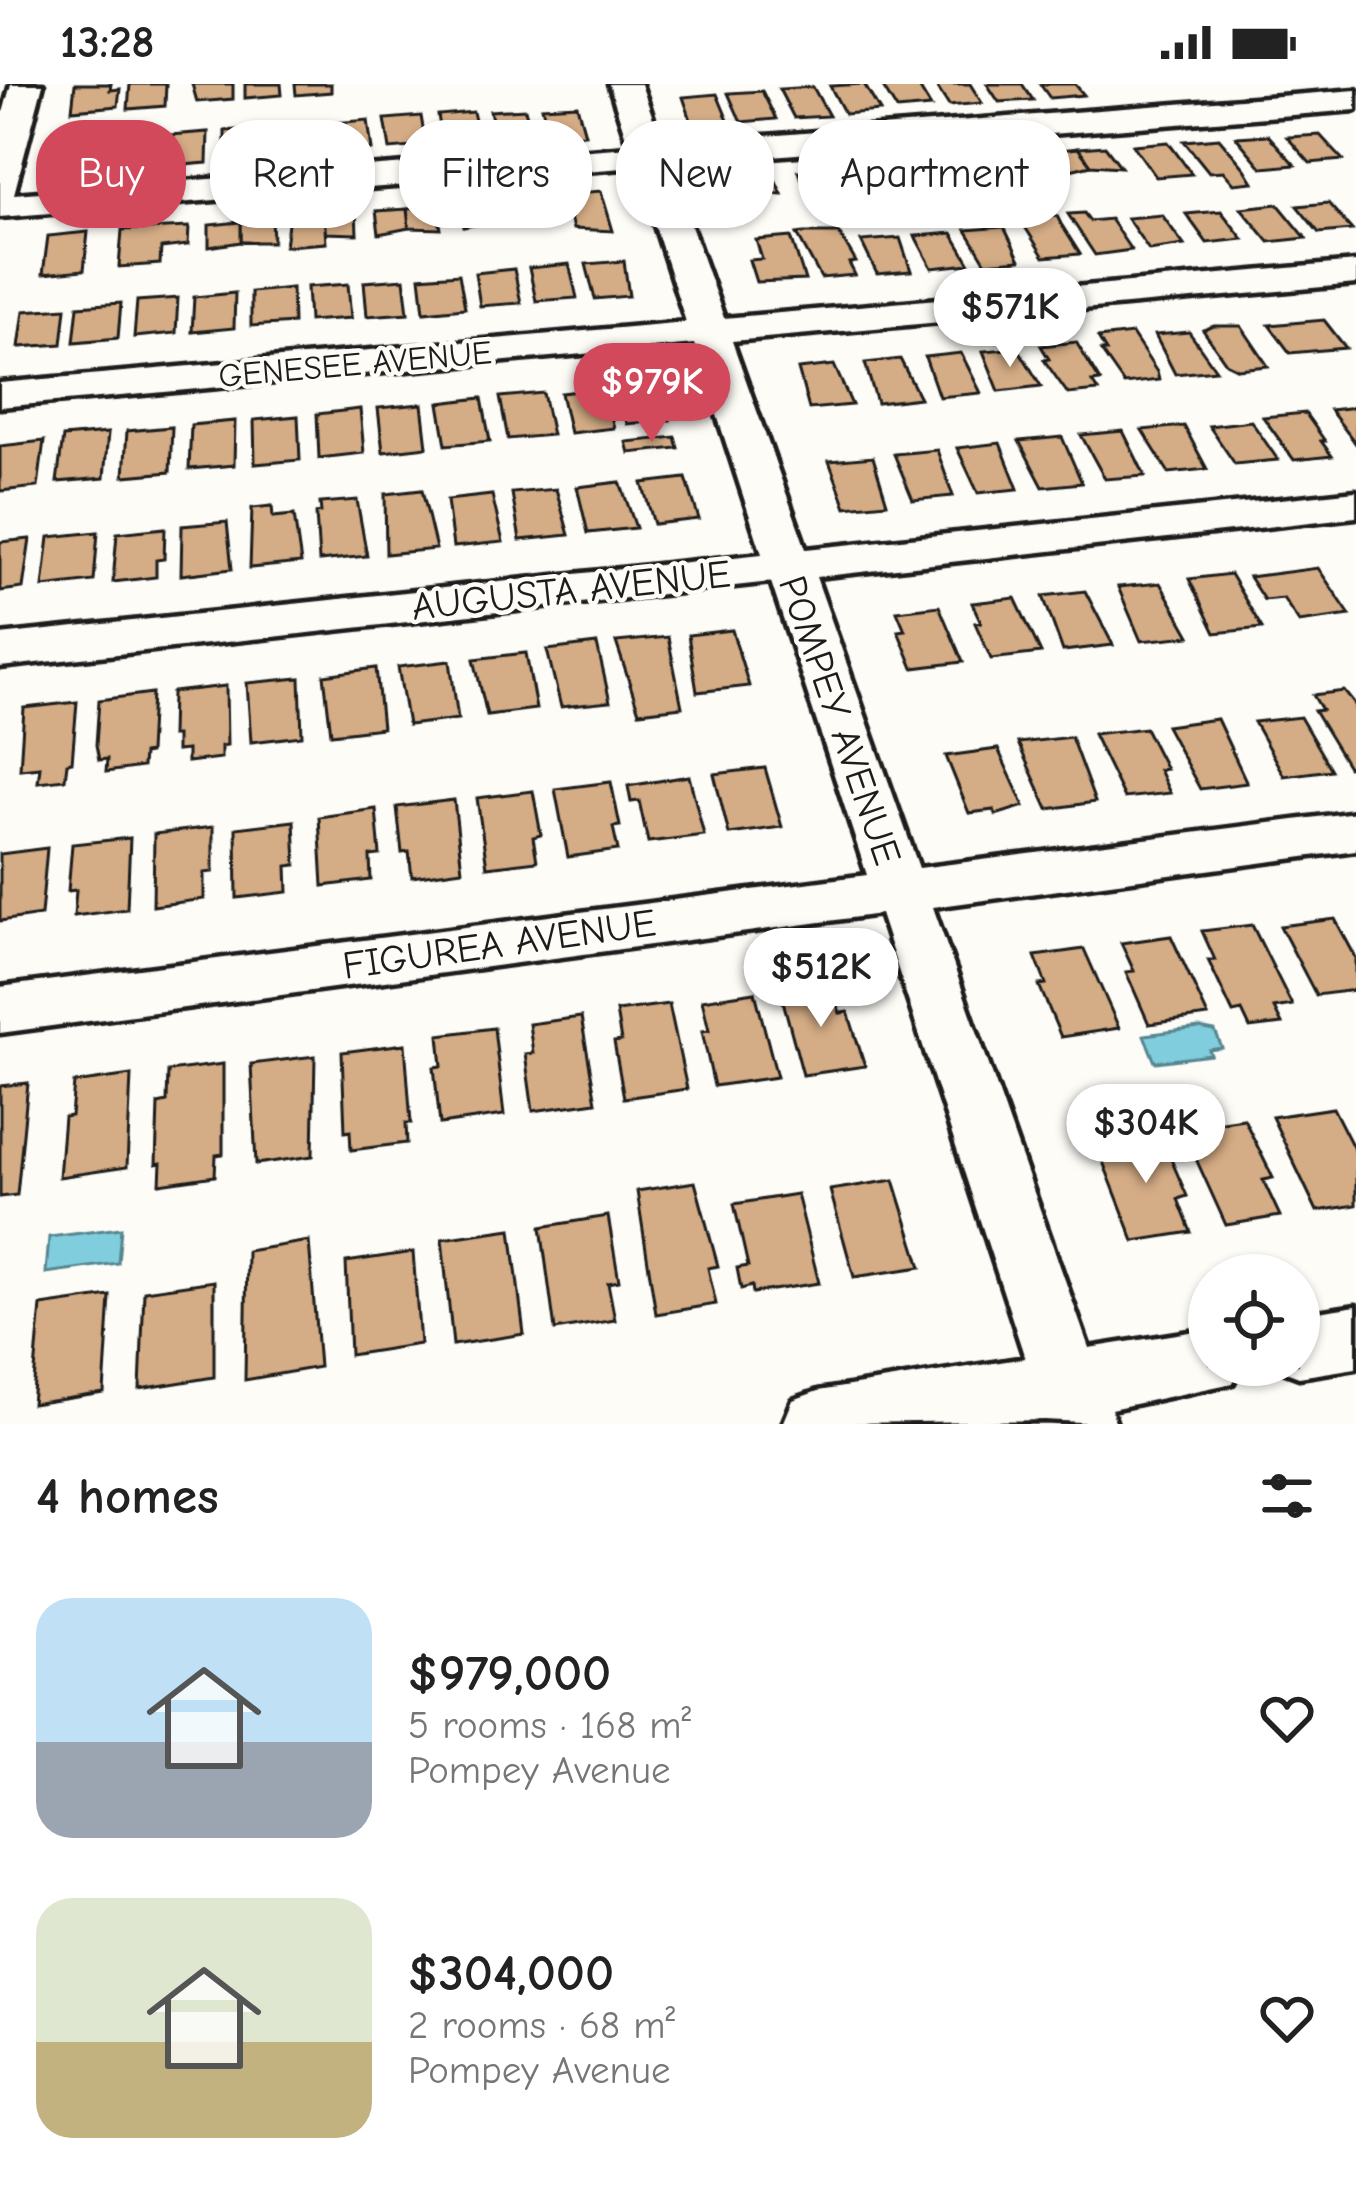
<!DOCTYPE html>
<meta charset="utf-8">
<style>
:root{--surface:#fff;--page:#f6f6f6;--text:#222;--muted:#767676;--accent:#d1495b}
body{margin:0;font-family:"Comic Neue",sans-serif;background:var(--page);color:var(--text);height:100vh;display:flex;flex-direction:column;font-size:45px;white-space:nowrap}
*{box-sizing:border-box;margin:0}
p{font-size:39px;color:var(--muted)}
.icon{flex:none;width:66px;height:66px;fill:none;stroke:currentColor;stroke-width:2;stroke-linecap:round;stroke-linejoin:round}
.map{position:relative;height:1340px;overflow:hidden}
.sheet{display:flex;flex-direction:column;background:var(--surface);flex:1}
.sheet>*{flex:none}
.guide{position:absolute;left:36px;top:36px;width:1284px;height:108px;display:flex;gap:24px}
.controls{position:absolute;left:1188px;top:1170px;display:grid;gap:24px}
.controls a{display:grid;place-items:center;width:132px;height:132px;border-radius:50%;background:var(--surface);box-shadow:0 3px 9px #0004;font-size:60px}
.price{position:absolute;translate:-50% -102px;padding:0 27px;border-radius:42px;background:#fff;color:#222;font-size:39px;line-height:78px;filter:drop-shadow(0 3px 6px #0008)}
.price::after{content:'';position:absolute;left:50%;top:72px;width:36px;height:27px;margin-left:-18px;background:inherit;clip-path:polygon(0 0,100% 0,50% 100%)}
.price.current{background:var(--accent);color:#fff}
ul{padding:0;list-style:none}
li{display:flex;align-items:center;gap:36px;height:300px;padding:0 36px}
li span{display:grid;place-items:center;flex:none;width:336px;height:240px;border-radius:36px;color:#555}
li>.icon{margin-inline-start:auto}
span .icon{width:144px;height:144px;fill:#fffc;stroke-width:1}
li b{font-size:51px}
h2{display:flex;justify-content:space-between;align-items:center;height:144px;padding:0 36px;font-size:51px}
.pill{padding:0 42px;border-radius:48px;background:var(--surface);box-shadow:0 3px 9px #0004;font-size:42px;line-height:108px}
.pill.current{background:var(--accent);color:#fff}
.status{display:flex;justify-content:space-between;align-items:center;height:84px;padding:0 60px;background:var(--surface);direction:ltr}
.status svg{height:33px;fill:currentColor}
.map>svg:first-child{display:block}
.water{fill:#7fcddd;stroke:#578690;stroke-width:3}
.building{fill:#d4ac85;stroke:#1c1c1c;stroke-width:3}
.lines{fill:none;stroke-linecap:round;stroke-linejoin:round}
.minor-casing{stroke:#1c1c1c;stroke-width:9}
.minor{fill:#fdfcf7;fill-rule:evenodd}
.labels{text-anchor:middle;stroke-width:9;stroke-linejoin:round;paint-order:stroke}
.far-street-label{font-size:33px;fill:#1c1c1c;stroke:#fdfcf7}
.street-label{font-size:39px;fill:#1c1c1c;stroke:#fdfcf7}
</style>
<div class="status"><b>13:28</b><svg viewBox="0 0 49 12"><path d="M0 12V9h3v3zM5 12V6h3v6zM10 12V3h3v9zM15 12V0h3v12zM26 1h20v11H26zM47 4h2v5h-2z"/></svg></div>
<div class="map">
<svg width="1356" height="1340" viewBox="0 0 1356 1340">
<rect width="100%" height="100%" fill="#fdfcf7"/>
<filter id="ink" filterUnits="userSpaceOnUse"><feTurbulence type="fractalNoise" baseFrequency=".00833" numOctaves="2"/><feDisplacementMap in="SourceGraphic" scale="24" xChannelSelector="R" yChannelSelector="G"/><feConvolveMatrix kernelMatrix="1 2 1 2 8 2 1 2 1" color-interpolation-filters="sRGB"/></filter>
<g filter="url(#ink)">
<g class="water">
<path d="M1199,944l16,3 7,17 -13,2 2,5 -56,7 -11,-27z"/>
<path d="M121,1144l-3,35 -72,10 3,-36z"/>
</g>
<g class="building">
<path d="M75,0h36l-1,6 10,-1 -2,17 -46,4z"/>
<path d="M130,0h36l-1,22 -37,3z"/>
<path d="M192,0h41v15l-36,3z"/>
<path d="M245,0h36l1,11 -37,3z"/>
<path d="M295,0h36v8l-35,3z"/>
<path d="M864,0l16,27 -35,3 -15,-28z"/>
<path d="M881,0h36l14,23 -34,3z"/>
<path d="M935,0h35l12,19 -33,3z"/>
<path d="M987,0h35l11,16 -34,2z"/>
<path d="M1040,0h35l9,11 -34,3z"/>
<path d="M813,3l16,29 -35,2 -15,-29z"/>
<path d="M762,7l14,28 -35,3 -13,-29z"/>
<path d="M717,10l12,29 -36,3 -10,-29z"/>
<path d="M577,21l8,29 -35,3 -8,-30z"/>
<path d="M525,25l8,29 -36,3 -7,-30z"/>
<path d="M473,28l7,30 -37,3 -5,-30z"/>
<path d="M421,32l5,30 -36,3 -5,-30z"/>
<path d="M368,36l4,30 -37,3 -3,-30z"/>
<path d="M315,40l2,31 -37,3 -1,-31z"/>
<path d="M262,44v31l-37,3v-31z"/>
<path d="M208,48l-1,31 -37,3 1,-31z"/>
<path d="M153,51l-1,32 -39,3 3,-32z"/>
<path d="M1268,51l27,30 -33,3 -26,-31z"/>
<path d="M1320,51l23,25 -33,3 -23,-26z"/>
<path d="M1219,54l26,31 8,13 -19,2 -11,-13 -14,1 -25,-31z"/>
<path d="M101,55l-4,32 -39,4 5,-33z"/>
<path d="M1168,58l24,32 -36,3 -23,-32z"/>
<path d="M1105,62l16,21 -30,-2 -13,-17z"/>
<path d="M1078,64l13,17 -25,6 -15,-20z"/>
<path d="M1022,69l14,21 -30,-2 -11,-17z"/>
<path d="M995,71l11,17 -26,7 -13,-22z"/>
<path d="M939,76l12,20h-30l-10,-18z"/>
<path d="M911,78l10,18 -27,5 -11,-21z"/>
<path d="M855,82l11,21h-31l-8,-18z"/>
<path d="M827,85l8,18 -27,5 -10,-21z"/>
<path d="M772,89l10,21 -31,-1 -7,-18z"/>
<path d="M744,91l7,18 -28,6 -8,-21z"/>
<path d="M601,107l12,40 -40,-2 -9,-35z"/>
<path d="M520,116l10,15 -7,1 2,5h-31l-5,-19z"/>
<path d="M952,117l8,14 -5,4 -25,2 -10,-17z"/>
<path d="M489,118l5,19 -30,6 -4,-23z"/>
<path d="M1328,119l24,27 -33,3 -22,-27z"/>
<path d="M1278,120l28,34 -37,4 -28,-34z"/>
<path d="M437,122l4,23 -32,-1 -2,-19z"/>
<path d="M407,125l2,19 -30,6 -3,-23z"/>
<path d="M356,126l1,24 -32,-1 -1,-19z"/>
<path d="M1221,127l22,28 -36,4 -21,-29z"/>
<path d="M1084,129l6,8 20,-2 21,31 -36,5 -27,-41z"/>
<path d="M324,130l2,29 -41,3 4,-31z"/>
<path d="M1162,131l22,30 -35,5 -22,-32z"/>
<path d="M1057,132l4,8 19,30 -36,3 -24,-38z"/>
<path d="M272,135l1,23h-32v-20z"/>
<path d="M241,138v20l-32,5v-22z"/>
<path d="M189,143l-1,18 -27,3 -1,16 -41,3 3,-37z"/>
<path d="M1004,143l16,33 -34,3 -20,-33z"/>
<path d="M88,148l-4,38 -41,4 5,-38z"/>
<path d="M804,149h35l17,29 -7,1 6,12 -34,3 -24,-44z"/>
<path d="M952,149l18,31 -38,4 -17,-32z"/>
<path d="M791,153l14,43 -49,2 -7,-22 13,-1 -6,-19z"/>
<path d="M900,154l11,33 -34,3 -16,-33z"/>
<path d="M624,177l5,35 -34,3 -9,-35z"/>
<path d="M569,180l8,34 -41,3 -7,-33z"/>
<path d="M514,185l7,34 -41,3 -5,-33z"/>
<path d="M459,190l6,34 -41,4 -4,-35z"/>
<path d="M404,195l4,34 -41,3 -3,-34z"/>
<path d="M348,200l3,34 -42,3 -2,-34z"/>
<path d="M292,204l1,35 -42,3v-34z"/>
<path d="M235,209l-1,35 -42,4 2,-35z"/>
<path d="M178,214l-2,35 -42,4 3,-36z"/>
<path d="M121,219l-3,35 -44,4 4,-36z"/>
<path d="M66,224l-4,36 -43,3 5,-36z"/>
<path d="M1324,236l22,28 -56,5 -21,-28z"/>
<path d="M1214,242h27l27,40 -30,3 -12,-6 -23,-33z"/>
<path d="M1189,248l27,38 -41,4 -20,-39z"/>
<path d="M1132,250l25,38 2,8 -35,4 -23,-33h5l-8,-13z"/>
<path d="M1076,258l24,39 -8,1 6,9 -30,3 -24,-34 5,-1 -8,-13z"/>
<path d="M1018,264l23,38 -42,5 -16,-40z"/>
<path d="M961,269l20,40 -42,4 -14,-40z"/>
<path d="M900,275l20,39 -43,5 -12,-40z"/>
<path d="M834,281l18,40 -43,4 -11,-40z"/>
<path d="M641,299l17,1 12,36 -43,4 -9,-36z"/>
<path d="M604,304l10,40 -44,5 -9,-40z"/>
<path d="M543,309l9,42 -44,4 -8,-42z"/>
<path d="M482,314l8,43 -44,4 -7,-42z"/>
<path d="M422,320l5,43 -44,5 -5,-44z"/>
<path d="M1356,323v37l-26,-34z"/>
<path d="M360,325l4,44 -45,5 -2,-44z"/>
<path d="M1305,329l20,28h-4l11,15 -38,4 -31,-43z"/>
<path d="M298,332l2,44 -45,4 -1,-44z"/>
<path d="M235,337l-1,44 -45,4 2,-44z"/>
<path d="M1251,337l27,39 -43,4 -26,-38z"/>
<path d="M1184,342l23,43 -38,4 -27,-43z"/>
<path d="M172,343l-2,45 -46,4 3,-45z"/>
<path d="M1123,347l22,45 -40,3 -24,-44z"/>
<path d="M108,349l-4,45 -47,4 6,-45z"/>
<path d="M675,353l3,11 -49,5 -3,-11z"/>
<path d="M1062,353l20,46 -39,4 -24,-46z"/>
<path d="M44,357l-6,46 -38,4v-45z"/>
<path d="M1000,359l18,46 -40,4 -21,-45z"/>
<path d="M937,366l16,46 -40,4 -19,-46z"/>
<path d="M873,373l14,46 -41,4 -17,-46z"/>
<path d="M686,394l13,41 -45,5 -12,-41z"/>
<path d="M620,398l16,46 -48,5 -11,-46z"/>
<path d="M556,405l13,46 -49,5 -8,-47z"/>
<path d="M422,406l14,59 -50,5 -1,-60z"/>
<path d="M492,411l11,47 -50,5 -6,-47z"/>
<path d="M357,416l10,56 -48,5 -3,-48 5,-1 -1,-9z"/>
<path d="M272,422l1,11 21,-2 7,48 -51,5 2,-60z"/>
<path d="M227,438l5,47 -51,6 1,-49z"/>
<path d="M165,444l-1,31 -8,1v17l-43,5 4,-49z"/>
<path d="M98,448l-4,49 -51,6 6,-50z"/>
<path d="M30,455l-7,49 -23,3v-49z"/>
<path d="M1318,484l32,47 -51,7 -16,-24 -19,2 -15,-23z"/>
<path d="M1230,490l32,54 -47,5 -26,-54z"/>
<path d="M1160,499l30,53 -49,5 -23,-54z"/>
<path d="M1085,507l28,54 -50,6 -20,-55z"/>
<path d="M1015,514l26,55 -50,6 -16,-36 6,-1 -9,-19z"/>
<path d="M939,522l24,56 -50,6 -15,-37 7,-1 -8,-19z"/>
<path d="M732,546l17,56 -52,6 -9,-57z"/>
<path d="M668,553l14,70 -43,5 -23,-70z"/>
<path d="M597,560l13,58 -49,5 -14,-57z"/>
<path d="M526,569l10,56 -49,6 -13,-56z"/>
<path d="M450,577l8,58 -50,6 -10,-58z"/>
<path d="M376,584l6,60 -51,6 -7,-59z"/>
<path d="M300,594l2,58 -51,6 -4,-59z"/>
<path d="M226,602l1,59 -6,1v12l-34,4v-12l-11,1v-15h-5l1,-44z"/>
<path d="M1344,607l12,15v60l-8,1 -34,-56 8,-1 -9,-15z"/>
<path d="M152,609l-3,60 -6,1 -1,13 -36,5 1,-13 -8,1 -3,-15 3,-45z"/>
<path d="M77,618l-5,60 -5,1 -2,16 -27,3 2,-15 -20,2 4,-61z"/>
<path d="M1300,633l31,53 -47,6 -30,-54z"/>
<path d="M1217,635l30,64 -47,6 -34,-63z"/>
<path d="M1145,644l21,41 -7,1 11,23 -46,5 -31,-64z"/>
<path d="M1071,653l24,65 -47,7 -30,-66z"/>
<path d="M998,665l26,57 -28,9 -2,-5 -25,3 -23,-57z"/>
<path d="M765,684l17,59 -53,7 -15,-60z"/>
<path d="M689,692l15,59 -56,7 -9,-41 -8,1 -3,-16z"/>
<path d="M611,698l9,44 -7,1 5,23 -50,7 -13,-68z"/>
<path d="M533,707l8,44 -8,2 4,24 -50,6 -10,-69z"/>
<path d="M454,716l8,70 -50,7 -3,-25 -7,1 -5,-46z"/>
<path d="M376,725l4,46 -10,1 1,24 -48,6 -4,-69z"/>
<path d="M294,737l2,44 -9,1 1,26 -51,6 -1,-70z"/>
<path d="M213,743v45l-9,1v26l-51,7 1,-72z"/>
<path d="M130,754l-3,71 -53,7 2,-26 -8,1 4,-47z"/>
<path d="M47,764l-6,67 -41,6v-67z"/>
<path d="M1335,835l21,39v32l-40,5 -36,-69z"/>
<path d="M1252,841l40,80 -18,3 8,16 -32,4 -8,-17 -9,2 -25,-53h7l-13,-29z"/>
<path d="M1171,852l37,80 -59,8 -23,-52 8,-1 -13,-28z"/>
<path d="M1084,865l35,79 -58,9 -22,-52 7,-1 -11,-28z"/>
<path d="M831,900l9,29 8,-1 17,54 -62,9 -23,-85z"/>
<path d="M755,908l22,85 -63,9 -12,-55 7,-1 -7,-30z"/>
<path d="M669,920l18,85 -63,9 -10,-56 7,-1 -5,-30z"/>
<path d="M581,933l15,85 -63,9 -8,-57 8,-1 -4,-29z"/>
<path d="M494,944l10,87 -64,9 -6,-57 8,-1 -3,-31z"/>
<path d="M405,960l6,79h-5l1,20 -56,7 -1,-19 -5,1 -3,-80z"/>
<path d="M315,972l-2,100 -57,8 -5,-100z"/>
<path d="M223,980v90l-7,1 -1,21 -55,8 1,-21 -5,1 2,-60 9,-2 1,-31z"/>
<path d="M131,991l-4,92 -68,10 5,-60 7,-1 3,-33z"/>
<path d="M28,999l-11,112 -17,2v-111z"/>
<path d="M1333,1024l23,45v52l-39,6 -45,-94z"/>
<path d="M1244,1035l29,59 -10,2 17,36 -54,9 -44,-97z"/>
<path d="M1160,1050l27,62 -9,3 13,33 -57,9 -38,-97z"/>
<path d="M894,1096l27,87 -67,10 -24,-87z"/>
<path d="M695,1098l23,84 -10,2 8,36 -60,10 -19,-123z"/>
<path d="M797,1110l22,89 -66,10 -1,-7 -11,3 -4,-21 11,-2 -14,-62z"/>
<path d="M608,1132l11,65 -11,2 7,37 -60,10 -14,-103z"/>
<path d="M511,1145l13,105 -71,11 -11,-106z"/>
<path d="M309,1157l10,126 -74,13 2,-129z"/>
<path d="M413,1168l7,92 -70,11 -4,-93z"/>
<path d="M214,1197v96l-74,12 4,-98z"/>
<path d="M110,1212l-6,97 -72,11 9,-98z"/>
</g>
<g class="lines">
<defs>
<g id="minor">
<path d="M11,0h32l-29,110 615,-47 -20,-63h32l21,60 694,-54v20l-687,54 55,154 632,-56v22l-624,57 74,208 550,-58v26l-540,60 103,291 437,-56v38l-423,57 156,441 120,-19v36h32l-8,18 -122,26 5,15 -71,-4 -262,4 10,-24 25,-9 207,-33 -145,-444 -880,119v-46l867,-112 -96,-293 -771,85v-32l762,-81 -68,-210 -694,63v-24l686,-61 -50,-155 -636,50v-93z"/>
<path d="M1356,1222v62l-57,9 -24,-9 24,-3v-50z"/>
</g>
</defs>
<use href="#minor" class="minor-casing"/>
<use href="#minor" class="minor"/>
</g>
</g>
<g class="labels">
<g class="far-street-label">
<text transform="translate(355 279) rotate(-5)" y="12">GENESEE AVENUE</text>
</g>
<g class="street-label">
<text transform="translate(571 505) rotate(-6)" y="14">AUGUSTA AVENUE</text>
<text transform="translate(841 636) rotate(71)" y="14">POMPEY AVENUE</text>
<text transform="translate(499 859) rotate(-8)" y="14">FIGUREA AVENUE</text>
</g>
</g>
</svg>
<div class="controls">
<a><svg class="icon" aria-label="locate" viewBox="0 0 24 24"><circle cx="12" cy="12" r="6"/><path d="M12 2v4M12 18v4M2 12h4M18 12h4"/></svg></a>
</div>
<b class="price" style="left:1010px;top:286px">$571K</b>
<b class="price current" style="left:652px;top:361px">$979K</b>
<b class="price" style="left:821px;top:946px">$512K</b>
<b class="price" style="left:1146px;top:1102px">$304K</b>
<div class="guide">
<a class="pill current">Buy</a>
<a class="pill">Rent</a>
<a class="pill">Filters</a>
<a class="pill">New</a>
<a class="pill">Apartment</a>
</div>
</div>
<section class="sheet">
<h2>4 homes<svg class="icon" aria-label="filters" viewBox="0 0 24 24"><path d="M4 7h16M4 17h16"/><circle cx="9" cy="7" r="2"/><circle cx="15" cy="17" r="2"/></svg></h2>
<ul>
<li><span style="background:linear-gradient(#bfe0f5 60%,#9aa5b1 0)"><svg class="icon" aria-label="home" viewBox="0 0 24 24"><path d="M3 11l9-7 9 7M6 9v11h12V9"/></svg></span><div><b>$979,000</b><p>5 rooms · 168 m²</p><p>Pompey Avenue</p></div><svg class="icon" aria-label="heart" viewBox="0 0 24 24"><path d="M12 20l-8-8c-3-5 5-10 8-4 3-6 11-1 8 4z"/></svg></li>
<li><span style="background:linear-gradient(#dfe7d0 60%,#c2b280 0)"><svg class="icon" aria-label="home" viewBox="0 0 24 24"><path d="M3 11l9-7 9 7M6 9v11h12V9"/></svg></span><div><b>$304,000</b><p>2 rooms · 68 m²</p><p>Pompey Avenue</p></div><svg class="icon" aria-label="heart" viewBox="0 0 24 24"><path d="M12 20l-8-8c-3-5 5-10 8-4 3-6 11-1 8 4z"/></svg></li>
</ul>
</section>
